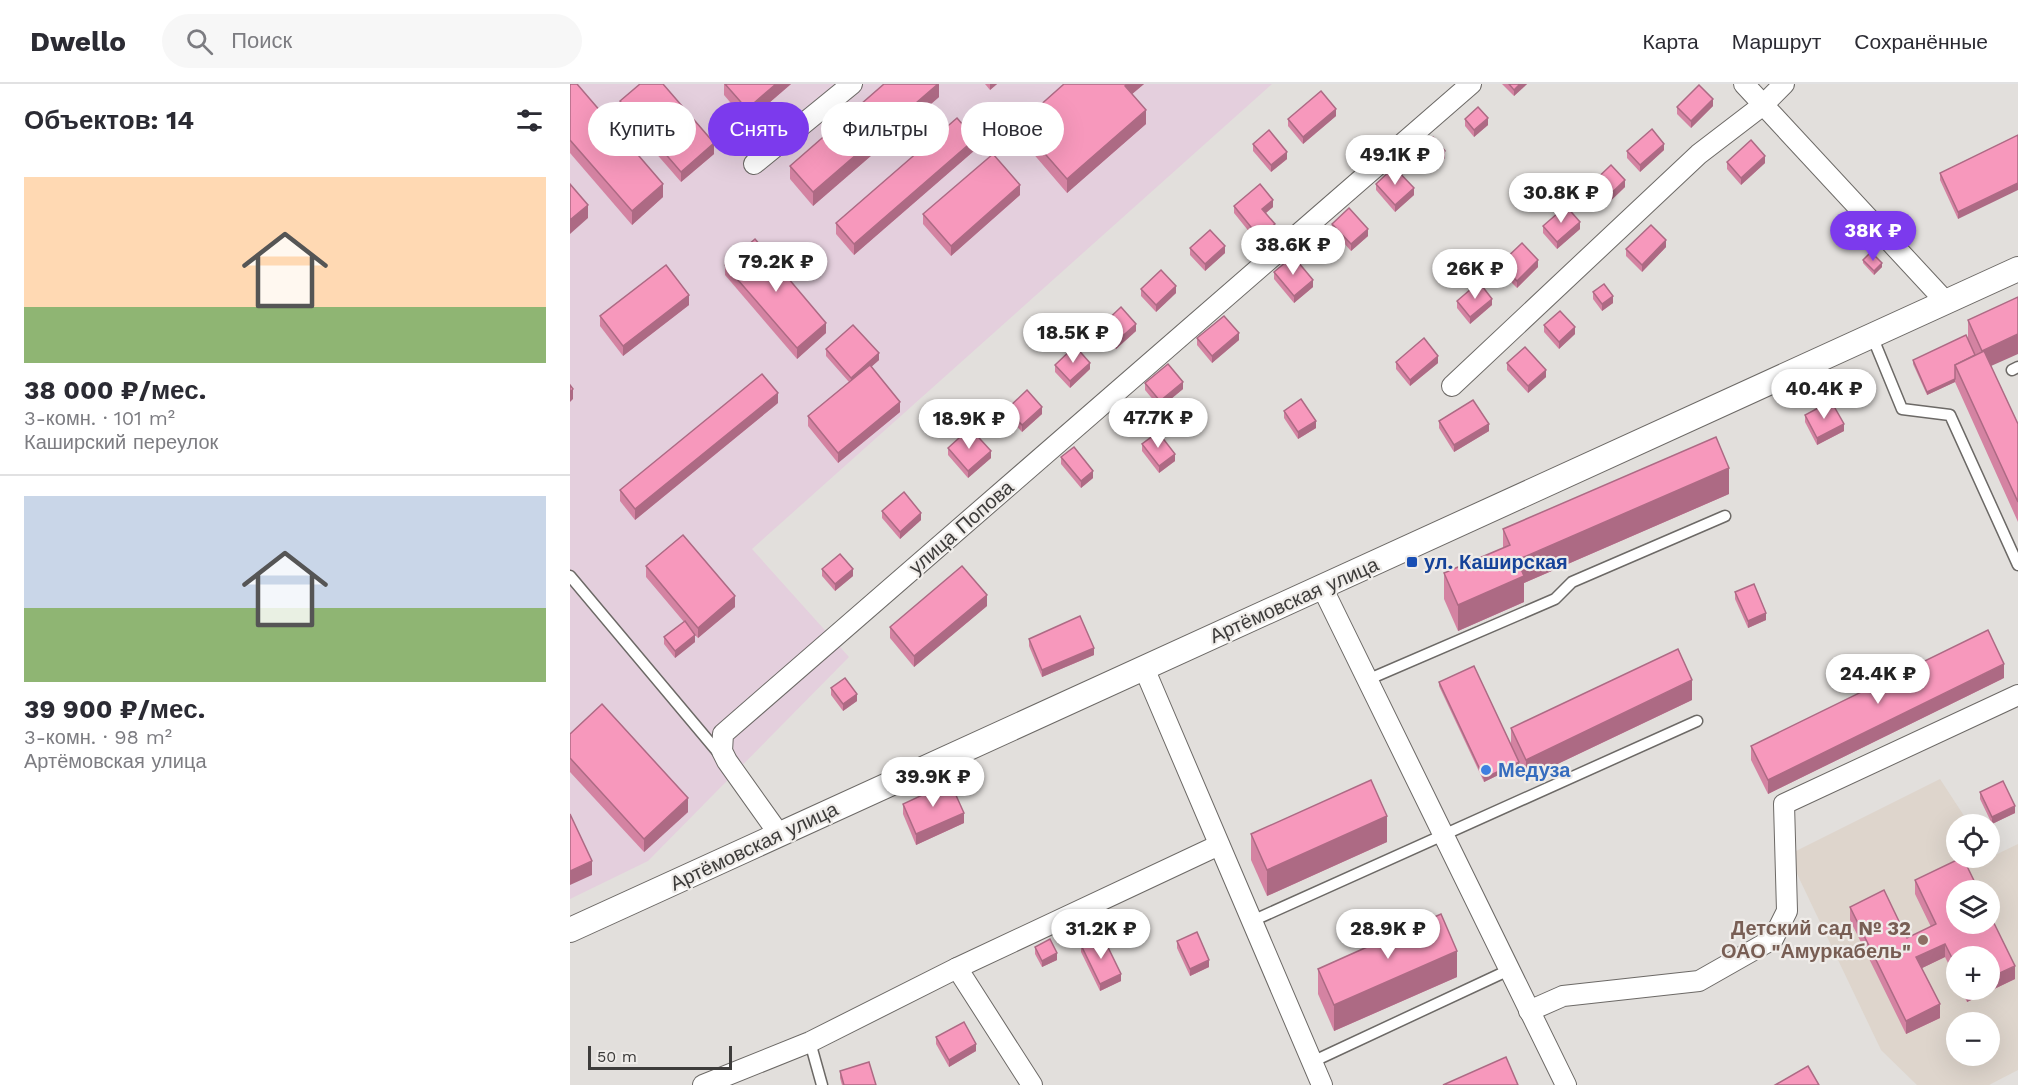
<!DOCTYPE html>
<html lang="ru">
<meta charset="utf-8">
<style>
:root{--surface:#fff;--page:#f7f7f7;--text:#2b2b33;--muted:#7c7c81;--line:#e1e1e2;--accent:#7c3aed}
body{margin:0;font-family:"Work Sans",sans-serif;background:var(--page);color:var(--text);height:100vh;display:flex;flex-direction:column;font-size:22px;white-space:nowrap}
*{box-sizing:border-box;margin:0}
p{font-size:20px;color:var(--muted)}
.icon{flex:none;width:33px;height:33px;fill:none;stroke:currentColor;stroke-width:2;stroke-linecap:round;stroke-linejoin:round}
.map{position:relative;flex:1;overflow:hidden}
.panel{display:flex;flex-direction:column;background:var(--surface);width:570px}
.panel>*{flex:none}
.top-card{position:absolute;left:18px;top:18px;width:570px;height:54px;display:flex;gap:12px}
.buttons{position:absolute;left:1376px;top:730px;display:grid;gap:12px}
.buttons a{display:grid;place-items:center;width:54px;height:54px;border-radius:50%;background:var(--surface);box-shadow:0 6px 24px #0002;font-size:30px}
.scale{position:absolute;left:18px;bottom:15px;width:144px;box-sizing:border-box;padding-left:6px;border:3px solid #3d3c3b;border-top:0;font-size:16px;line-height:21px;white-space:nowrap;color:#3d3c3b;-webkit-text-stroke:4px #efece9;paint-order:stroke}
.price{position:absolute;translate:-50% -51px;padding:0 14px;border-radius:21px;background:#fff;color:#222;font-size:20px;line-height:39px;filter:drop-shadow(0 2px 3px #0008)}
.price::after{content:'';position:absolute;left:50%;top:36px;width:18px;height:14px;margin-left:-9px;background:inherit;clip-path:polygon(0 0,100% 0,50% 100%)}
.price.current{background:var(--accent);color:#fff}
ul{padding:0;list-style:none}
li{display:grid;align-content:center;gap:12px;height:318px;padding:0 24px}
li+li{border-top:2px solid var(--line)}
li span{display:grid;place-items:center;height:186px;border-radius:0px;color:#555}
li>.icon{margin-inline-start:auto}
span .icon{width:108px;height:108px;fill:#fffc;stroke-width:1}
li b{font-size:26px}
h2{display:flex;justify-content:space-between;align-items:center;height:72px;padding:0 24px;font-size:26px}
.pill{padding:0 21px;border-radius:27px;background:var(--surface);box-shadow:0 6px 24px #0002;font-size:21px;line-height:54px}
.pill.current{background:var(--accent);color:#fff}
header{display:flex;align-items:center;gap:36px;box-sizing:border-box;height:84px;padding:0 30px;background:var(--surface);border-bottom:2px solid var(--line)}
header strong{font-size:28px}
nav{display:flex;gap:33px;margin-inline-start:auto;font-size:21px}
.search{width:420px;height:54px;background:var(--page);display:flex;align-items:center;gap:15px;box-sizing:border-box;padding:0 21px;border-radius:33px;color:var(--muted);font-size:22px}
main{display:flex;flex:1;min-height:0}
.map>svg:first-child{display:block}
.built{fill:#ded5cc;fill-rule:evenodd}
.industrial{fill:#e4cfdd}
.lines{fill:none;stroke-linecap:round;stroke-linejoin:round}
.service-casing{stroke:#6c6966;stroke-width:13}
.minor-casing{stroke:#6c6966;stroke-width:22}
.tertiary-casing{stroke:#6c6966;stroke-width:26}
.service{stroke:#fff;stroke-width:10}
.minor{stroke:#fff;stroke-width:20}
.tertiary{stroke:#fff;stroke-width:24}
.wall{fill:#d483a2}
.shaded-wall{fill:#ad6a84}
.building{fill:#f798bc;stroke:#ad6a84;stroke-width:1.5}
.transit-dot{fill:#1a4fb4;stroke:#efece9;stroke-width:2}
.shop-dot{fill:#3f7fe0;stroke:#efece9;stroke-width:2}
.education-dot{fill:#8d6e63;stroke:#efece9;stroke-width:2}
.labels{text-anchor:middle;stroke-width:4.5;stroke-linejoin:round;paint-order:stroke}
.street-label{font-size:20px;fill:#3d3c3b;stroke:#efece9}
.transit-label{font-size:20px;font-weight:bold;fill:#164399;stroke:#efece9;text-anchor:start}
.shop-label{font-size:20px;font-weight:bold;fill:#366cbe;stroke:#efece9;text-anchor:start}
.education-label{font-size:20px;font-weight:bold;fill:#785e54;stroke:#efece9;text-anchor:end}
</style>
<header>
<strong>Dwello</strong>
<div class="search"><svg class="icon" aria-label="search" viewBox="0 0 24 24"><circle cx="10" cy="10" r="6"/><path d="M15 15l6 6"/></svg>Поиск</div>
<nav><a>Карта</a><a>Маршрут</a><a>Сохранённые</a></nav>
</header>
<main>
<section class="panel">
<h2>Объектов: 14<svg class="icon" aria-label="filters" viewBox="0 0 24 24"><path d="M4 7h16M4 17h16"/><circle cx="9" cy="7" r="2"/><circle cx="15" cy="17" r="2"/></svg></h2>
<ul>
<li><span style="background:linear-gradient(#ffd9b3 70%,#8fb573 0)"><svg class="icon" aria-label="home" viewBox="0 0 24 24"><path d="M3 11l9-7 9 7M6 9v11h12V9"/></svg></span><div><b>38 000 ₽/мес.</b><p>3-комн. · 101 m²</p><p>Каширский переулок</p></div></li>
<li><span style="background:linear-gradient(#c9d6e8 60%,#8fb573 0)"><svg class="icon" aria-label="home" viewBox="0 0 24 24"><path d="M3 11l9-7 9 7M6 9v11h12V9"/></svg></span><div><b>39 900 ₽/мес.</b><p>3-комн. · 98 m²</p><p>Артёмовская улица</p></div></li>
</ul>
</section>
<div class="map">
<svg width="1448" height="1001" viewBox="0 0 1448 1001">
<rect width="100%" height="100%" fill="#e2dfdc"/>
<path class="built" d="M1370,695l30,46h-14v33h33v-3l2,2 27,-13v226l-29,15h-72l-36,-35 -93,-195zM1386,807h33v33h-33zM1386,873h33v33h-33zM1386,939h33v33h-33z"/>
<path class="industrial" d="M0,0h702l-520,465 97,108 -201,204 -78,38z"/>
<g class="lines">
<defs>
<g id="service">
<path d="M1302,252l30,73 48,6 68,150"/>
<path d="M1442,286l6,-3"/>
<path d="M0,492l152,181"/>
<path d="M797,596l188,-81 17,-17 153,-66"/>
<path d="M682,837l445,-200"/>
<path d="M240,958l12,43"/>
<path d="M742,978l197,-92"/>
</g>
<g id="minor">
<path d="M1174,0l202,218"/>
<path d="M184,80l98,-80"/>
<path d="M882,302l247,-232 64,-49 21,-21"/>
<path d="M752,503l244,498"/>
<path d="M574,584l178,417"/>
<path d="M209,750l-52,-73 -5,-10 1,-17 748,-650"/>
<path d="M387,884l75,117"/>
<path d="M959,927l34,-15 136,-15 74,-42 14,-28 -3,-107 234,-109"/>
<path d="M133,1001l107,-43 147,-74 262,-123"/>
</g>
<path id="tertiary" d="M0,846l1448,-661"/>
</defs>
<use href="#service" class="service-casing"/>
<use href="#minor" class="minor-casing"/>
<use href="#tertiary" class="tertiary-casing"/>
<use href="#service" class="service"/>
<use href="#minor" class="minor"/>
<use href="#tertiary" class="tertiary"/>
</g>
<g class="wall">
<path d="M0,0l93,113 -31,28 -62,-72z"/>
<path d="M154,0h67l-44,38 -23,-27z"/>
<path d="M369,0v13l-126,109 -23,-27v-13z"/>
<path d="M415,0h12l-7,6z"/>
<path d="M494,0h80l-12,10 14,30 -79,69 -48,-56v-13z"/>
<path d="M932,0h25l-13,12z"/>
<path d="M50,17l94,53 -33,28 -61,-70z"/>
<path d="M1143,22l-22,22 -14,-14v-7z"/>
<path d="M766,32l-33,28 -15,-18v-7z"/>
<path d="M895,35l23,6 -14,12 -9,-11z"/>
<path d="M1448,51l-60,84 -18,-39v-7z"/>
<path d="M683,60l34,15 -16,13 -18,-21z"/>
<path d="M405,66l-121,105 -18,-21v-11z"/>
<path d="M849,66l26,8 -15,13 -11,-14z"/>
<path d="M1094,66l-24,22 -13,-14v-7z"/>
<path d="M1157,78l38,1 -24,22 -14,-16z"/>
<path d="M806,100l38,11 -19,17 -19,-22z"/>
<path d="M1055,103l-24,23 -14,-15v-7z"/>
<path d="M450,111l-69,61 -28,-32v-10z"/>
<path d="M664,122l39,1 -7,6 9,18 -16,13 -25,-31z"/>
<path d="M762,140l36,12 -17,15 -19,-21z"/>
<path d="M973,142l37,3 -23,20 -14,-16z"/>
<path d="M1096,163l-24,25 -16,-16v-7z"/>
<path d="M620,164l35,5 -20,18 -15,-16z"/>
<path d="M1293,176l19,7 -8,8 -11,-12z"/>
<path d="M930,180l38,3 -21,21 -17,-17z"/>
<path d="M155,181l101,68 -29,26 -72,-84z"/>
<path d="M704,188l39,15 -19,16 -20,-24z"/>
<path d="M571,205l35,4 -20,19 -15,-16z"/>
<path d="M1023,208l20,11 -11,8 -9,-12z"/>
<path d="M887,217l35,4 -22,19 -13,-16z"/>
<path d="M119,221l-66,51 -23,-30v-10z"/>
<path d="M1398,236l23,46 27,58v98l-63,-140 -28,13 -14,-31v-4l55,-20z"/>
<path d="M974,241l31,9 -16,15 -15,-17z"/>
<path d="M531,242l35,5 -20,18 -15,-16z"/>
<path d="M627,254l42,2 -27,23 -15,-18z"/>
<path d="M256,265l53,11 -8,7 29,45 -62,51 -30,-37v-10l41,-34 -23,-26z"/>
<path d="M826,278l42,1 -28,23 -14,-17z"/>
<path d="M937,279l39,14 -18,16 -21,-23z"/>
<path d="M485,281l35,4 -20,19 -15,-16z"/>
<path d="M575,299l38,6 -23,19 -15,-18z"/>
<path d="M208,319l-143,117 -15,-19v-11z"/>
<path d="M437,325l35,5 -20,18 -15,-16z"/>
<path d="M714,327l32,17 -18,11 -14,-21z"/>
<path d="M1235,331l39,16 -27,14 -12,-23z"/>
<path d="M869,337l50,10 -35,21 -15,-24z"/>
<path d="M572,360l33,17 -16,12 -17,-22z"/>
<path d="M378,364l43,10 -23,20 -20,-23z"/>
<path d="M491,373l32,21 -12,10 -20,-24z"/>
<path d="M1159,410l-205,89v19l-66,29 -14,-32v-26l59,-25v-19z"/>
<path d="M312,427l39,9 -21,19 -18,-21z"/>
<path d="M76,482l89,41 -37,31 -3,-3v7l-20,16 -11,-14v-7l20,-15 -38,-45z"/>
<path d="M252,485l31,7 -18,15 -13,-15z"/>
<path d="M1165,508l31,28 -18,8 -13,-29z"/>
<path d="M417,522l-73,61 -24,-29v-11z"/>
<path d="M459,555l65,16 -52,22 -13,-31z"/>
<path d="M1434,594l-236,116 -17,-34v-14z"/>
<path d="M869,598l72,63v-17l181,-28 -166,79 -7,-16v2l-35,17 -45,-96z"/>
<path d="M261,604l26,13 -14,10 -12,-16z"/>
<path d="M0,650l118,78 -44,40 -74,-80z"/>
<path d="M1410,708l35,21 -23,11 -12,-25z"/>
<path d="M333,720l61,19 -48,22 -13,-31z"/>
<path d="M681,750l136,8 -120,54 -16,-36z"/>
<path d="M1345,796l100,99 -48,23 -6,-12h28l-33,-33v22l-11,-22 -23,11 18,50 -34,16 -56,-114v-13l57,31 24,-11 -16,-33z"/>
<path d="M607,857l32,26 -19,9 -13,-28z"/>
<path d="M511,861l40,36 -21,10 -19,-39z"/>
<path d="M465,863l22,13 -15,7 -7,-13z"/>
<path d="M748,885l139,8 -123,54 -16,-37z"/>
<path d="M366,953l40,14 -27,16 -13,-23z"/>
<path d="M270,987l36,14h-34l-2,-7z"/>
</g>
<g class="shaded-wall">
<path d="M206,0h15l-44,38v-13z"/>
<path d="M368,0h1v13l-126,109v-14z"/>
<path d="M420,0h7l-7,6z"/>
<path d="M558,0h16l-19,16v-14z"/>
<path d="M950,0h7l-13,12v-6z"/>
<path d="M1143,15v7l-22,22v-7z"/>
<path d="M766,25v7l-33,28v-7z"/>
<path d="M576,26v14l-79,69v-14z"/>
<path d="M918,34v7l-14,12v-7z"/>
<path d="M405,55v11l-121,105v-11z"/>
<path d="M144,59v11l-33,28v-10z"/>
<path d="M1094,60v6l-24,22v-7z"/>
<path d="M875,67v7l-15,13v-7z"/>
<path d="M717,68v7l-16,13v-7z"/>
<path d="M1195,72v7l-24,22v-7z"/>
<path d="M1055,96v7l-24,23v-7z"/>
<path d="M1448,99v7l-60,29v-7z"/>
<path d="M93,100v13l-31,28v-14z"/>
<path d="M450,101v10l-69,61v-10z"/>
<path d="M844,104v7l-19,17v-7z"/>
<path d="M703,116v7l-11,9v-7z"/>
<path d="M18,121v13l-18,16v-14z"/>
<path d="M1010,138v7l-23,20v-7z"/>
<path d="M705,140v7l-16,13v-7z"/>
<path d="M798,145v7l-17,15v-7z"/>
<path d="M1096,156v7l-24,25v-7z"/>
<path d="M655,162v7l-20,18v-7z"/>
<path d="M968,176v7l-21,21v-7z"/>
<path d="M1312,179v4l-8,8v-4z"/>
<path d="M743,196v7l-19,16v-7z"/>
<path d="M606,202v7l-20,19v-7z"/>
<path d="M119,211v10l-66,51v-10z"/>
<path d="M1043,212v7l-11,8v-7z"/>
<path d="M922,215v6l-22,19v-7z"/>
<path d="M256,239v10l-29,26v-11z"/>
<path d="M566,240v7l-20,18v-7z"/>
<path d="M1005,243v7l-16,15v-7z"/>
<path d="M669,249v7l-27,23v-7z"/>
<path d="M1448,250v20l-36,16v-19z"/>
<path d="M309,269v7l-28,25v-7z"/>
<path d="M868,272v7l-28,23v-6z"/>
<path d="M520,279v6l-20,19v-7z"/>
<path d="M976,286v7l-18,16v-7z"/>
<path d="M1385,295v3l-28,13v-3z"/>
<path d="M613,298v7l-23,19v-7z"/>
<path d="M3,305v10l-3,3v-10z"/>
<path d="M208,309v10l-143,117v-11z"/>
<path d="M330,318v10l-62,51v-10z"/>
<path d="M472,323v7l-20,18v-7z"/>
<path d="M746,337v7l-18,11v-7z"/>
<path d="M919,340v7l-35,21v-7z"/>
<path d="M1274,340v7l-27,14v-7z"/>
<path d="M421,367v7l-23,20v-7z"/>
<path d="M605,370v7l-16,12v-7z"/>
<path d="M1159,384v26l-205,89v19l-66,29v-26l59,-45z"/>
<path d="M523,387v7l-12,10v-7z"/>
<path d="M351,429v7l-21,19v-7z"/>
<path d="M283,485v7l-18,15v-7z"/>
<path d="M417,511v11l-73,61v-11z"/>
<path d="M165,512v11l-37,31v-10z"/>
<path d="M1196,529v7l-18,8v-7z"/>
<path d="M125,551v7l-20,16v-7z"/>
<path d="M524,564v7l-52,22v-7z"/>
<path d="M1434,580v14l-236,116v-14z"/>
<path d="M1122,596v20l-166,79v-19z"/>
<path d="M287,610v7l-14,10v-7z"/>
<path d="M949,678v3l-35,17v-4z"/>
<path d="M118,714v14l-44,40v-13z"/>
<path d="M1445,722v7l-23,11v-7z"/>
<path d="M394,729v10l-48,22v-11z"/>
<path d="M817,732v26l-120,54v-26z"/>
<path d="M22,777v14l-22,10v-14z"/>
<path d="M1375,860v13l-29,14v-14z"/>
<path d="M887,867v26l-123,54v-26z"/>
<path d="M487,869v7l-15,7v-6z"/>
<path d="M639,876v7l-19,9v-7z"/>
<path d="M1445,882v13l-48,23v-12h22v-12z"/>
<path d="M551,890v7l-21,10v-7z"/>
<path d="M1370,920v14l-34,16v-13z"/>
<path d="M406,960v7l-27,16v-7z"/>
</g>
<g class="building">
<path d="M0,0h7l86,100 -31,27 -62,-71z"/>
<path d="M70,0h23l51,59 -33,29 -61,-71z"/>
<path d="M155,0h51l-29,25z"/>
<path d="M314,0h54l-125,108 -23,-26z"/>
<path d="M494,0h64l-3,2 21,24 -79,69 -48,-55z"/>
<path d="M939,0h11l-6,6z"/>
<path d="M1129,1l14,14 -22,22 -14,-14z"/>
<path d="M751,7l15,18 -33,28 -15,-18z"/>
<path d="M908,23l10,11 -14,12 -9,-11z"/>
<path d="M387,34l18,21 -121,105 -18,-21z"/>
<path d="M1082,45l12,15 -24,21 -13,-14z"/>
<path d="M699,46l18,22 -16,13 -18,-21z"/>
<path d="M1448,51v48l-60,29 -18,-39z"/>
<path d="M863,53l12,14 -15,13 -11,-14z"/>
<path d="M1181,56l14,16 -24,22 -14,-16z"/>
<path d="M423,70l27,31 -69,61 -28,-32z"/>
<path d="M1041,81l14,15 -24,23 -14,-15z"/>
<path d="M824,83l20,21 -19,17 -19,-21z"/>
<path d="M0,100l18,21 -18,15z"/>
<path d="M690,100l13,16 -11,9 13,15 -16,13 -25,-31z"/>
<path d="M996,122l14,16 -23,20 -14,-16z"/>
<path d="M779,124l19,21 -17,15 -19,-20z"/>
<path d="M1081,141l15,15 -24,25 -16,-16z"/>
<path d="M640,146l15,16 -20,18 -15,-16z"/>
<path d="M185,155l71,84 -29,25 -72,-83z"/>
<path d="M952,159l16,17 -21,21 -17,-17z"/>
<path d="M1301,168l11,11 -8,8 -11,-11z"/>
<path d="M723,172l20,24 -19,16 -20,-24z"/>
<path d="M96,181l23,30 -66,51 -23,-30z"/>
<path d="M591,186l15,16 -20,19 -15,-16z"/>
<path d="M909,198l13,17 -22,18 -13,-16z"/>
<path d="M1034,200l9,12 -11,8 -9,-12z"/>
<path d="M1448,213v37l-36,17 -14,-31z"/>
<path d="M551,223l15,17 -20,18 -15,-16z"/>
<path d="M990,227l15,16 -16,15 -15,-17z"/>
<path d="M654,232l15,17 -27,23 -15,-18z"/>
<path d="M283,241l26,28 -28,25 -25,-29z"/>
<path d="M1396,251l9,20 -20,10v14l-28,13 -14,-32z"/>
<path d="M854,254l14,18 -28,24 -14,-18z"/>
<path d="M505,262l15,17 -20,18 -15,-16z"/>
<path d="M955,263l21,23 -18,16 -21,-23z"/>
<path d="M1414,267l34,73v78l-63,-137z"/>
<path d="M598,280l15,18 -23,19 -15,-18z"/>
<path d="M300,281l30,37 -62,51 -30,-37z"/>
<path d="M192,290l16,19 -143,116 -15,-19z"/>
<path d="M0,301l3,4 -3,3z"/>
<path d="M457,306l15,17 -20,18 -15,-16z"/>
<path d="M731,315l15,22 -18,11 -14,-21z"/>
<path d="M903,316l16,24 -35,21 -15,-24z"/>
<path d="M1261,317l13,23 -27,14 -12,-23z"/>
<path d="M400,344l21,23 -23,20 -20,-23z"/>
<path d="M588,348l17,22 -16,12 -17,-22z"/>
<path d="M1146,353l13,31 -212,92 7,16 -66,29 -14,-32 66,-28 -7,-16z"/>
<path d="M504,363l19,24 -12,10 -20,-24z"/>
<path d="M334,408l17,21 -21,19 -18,-21z"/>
<path d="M113,451l52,61 -37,32 -52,-62z"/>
<path d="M270,470l13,15 -18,15 -13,-15z"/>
<path d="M392,482l25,29 -73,61 -24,-29z"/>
<path d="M1184,500l12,29 -18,8 -13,-29z"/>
<path d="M510,532l14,32 -52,22 -13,-31z"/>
<path d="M115,537l10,14 -20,16 -11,-14z"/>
<path d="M1418,546l16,34 -236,116 -17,-34z"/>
<path d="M1108,565l14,31 -166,80 -15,-32z"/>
<path d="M904,582l45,96 -35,16 -45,-96z"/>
<path d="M275,594l12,16 -14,10 -12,-16z"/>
<path d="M32,620l86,94 -44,41 -74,-81v-24z"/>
<path d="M801,696l16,36 -120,54 -16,-36z"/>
<path d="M1433,697l12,25 -23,11 -12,-25z"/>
<path d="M380,698l14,31 -48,21 -13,-30z"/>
<path d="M0,730l22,47 -22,10z"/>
<path d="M1391,774h2l16,33h-23v33h33v-11l26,53 -26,12v-21h-33v9l-11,-22 -29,13 24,47 -34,17 -56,-114 34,-17 23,48 29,-14 -21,-44z"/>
<path d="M871,830l16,37 -123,54 -16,-36z"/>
<path d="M627,848l12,28 -19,9 -13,-28z"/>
<path d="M532,851l19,39 -21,10 -19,-39z"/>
<path d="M480,855l7,14 -15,8 -7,-14z"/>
<path d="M394,938l12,22 -27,16 -13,-23z"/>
<path d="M936,973l12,28h-75z"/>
<path d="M299,978l7,23h-32l-4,-14z"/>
<path d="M1238,982l11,19h-44z"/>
</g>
<rect class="transit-dot" x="836" y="472" width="12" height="12" rx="3"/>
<circle class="shop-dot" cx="916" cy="686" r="6"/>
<circle class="education-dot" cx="1353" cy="856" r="6"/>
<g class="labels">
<g class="street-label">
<text transform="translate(391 443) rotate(-41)" y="7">улица Попова</text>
<text transform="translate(724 516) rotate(-24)" y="7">Артёмовская улица</text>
<text transform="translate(184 762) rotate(-25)" y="7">Артёмовская улица</text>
</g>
<g class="transit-label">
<text x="854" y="485">ул. Каширская</text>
</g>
<g class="shop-label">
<text x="928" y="693">Медуза</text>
</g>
<g class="education-label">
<text x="1341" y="851">Детский сад № 32<tspan x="1341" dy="23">ОАО "Амуркабель"</tspan></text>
</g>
</g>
</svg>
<div class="buttons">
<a><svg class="icon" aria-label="locate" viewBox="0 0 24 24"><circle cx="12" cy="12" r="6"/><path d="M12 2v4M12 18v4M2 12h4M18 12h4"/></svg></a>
<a><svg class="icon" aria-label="layers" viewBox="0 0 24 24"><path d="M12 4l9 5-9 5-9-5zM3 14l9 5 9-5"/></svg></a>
<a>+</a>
<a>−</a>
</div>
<div class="scale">50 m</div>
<b class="price" style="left:825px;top:102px">49.1K ₽</b>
<b class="price" style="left:991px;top:140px">30.8K ₽</b>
<b class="price current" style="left:1303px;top:178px">38K ₽</b>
<b class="price" style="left:723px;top:192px">38.6K ₽</b>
<b class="price" style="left:206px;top:209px">79.2K ₽</b>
<b class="price" style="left:905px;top:216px">26K ₽</b>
<b class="price" style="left:503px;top:280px">18.5K ₽</b>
<b class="price" style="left:1254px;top:336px">40.4K ₽</b>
<b class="price" style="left:588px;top:365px">47.7K ₽</b>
<b class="price" style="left:399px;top:366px">18.9K ₽</b>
<b class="price" style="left:1308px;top:621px">24.4K ₽</b>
<b class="price" style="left:363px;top:724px">39.9K ₽</b>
<b class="price" style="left:531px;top:876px">31.2K ₽</b>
<b class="price" style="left:818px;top:876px">28.9K ₽</b>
<div class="top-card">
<a class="pill">Купить</a>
<a class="pill current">Снять</a>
<a class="pill">Фильтры</a>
<a class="pill">Новое</a>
</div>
</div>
</main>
